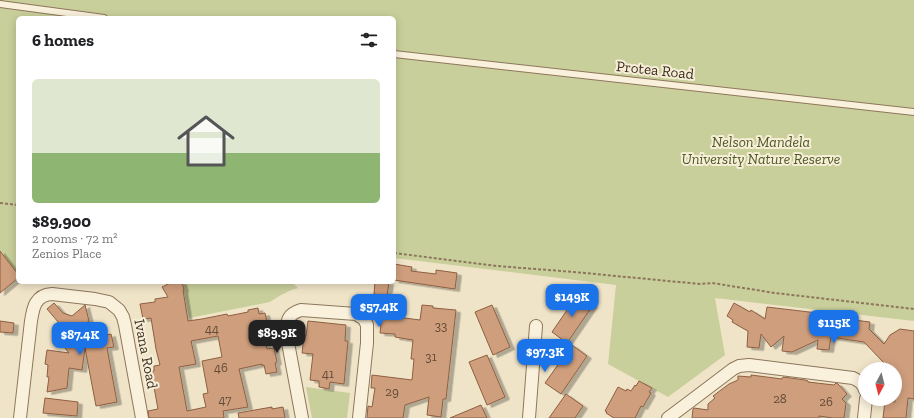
<!DOCTYPE html>
<meta charset="utf-8">
<style>
:root{--surface:#fff;--page:#f2f2f2;--text:#202124;--muted:#757577;--line:#e0e0e0;--accent:#1a73e8}
body{margin:0;font-family:"Zilla Slab",serif;background:var(--page);color:var(--text);height:100vh;display:flex;flex-direction:column;font-size:15px;white-space:nowrap}
*{box-sizing:border-box;margin:0}
p{font-size:13px;color:var(--muted)}
.icon{flex:none;width:22px;height:22px;fill:none;stroke:currentColor;stroke-width:2;stroke-linecap:round;stroke-linejoin:round}
.map{position:relative;flex:1;overflow:hidden}
.panel{position:absolute;left:16px;top:16px;width:380px;height:268px;display:flex;flex-direction:column;background:var(--surface);border-radius:6px;box-shadow:0 2px 10px #0003}
.panel>*{flex:none}
.needle{width:26px;rotate:187deg}
.tools{position:absolute;left:858px;top:362px;display:grid;gap:8px}
.tools a{display:grid;place-items:center;width:44px;height:44px;border-radius:50%;background:var(--surface);box-shadow:0 2px 10px #0003;font-size:20px}
.price{position:absolute;translate:-50% -34px;padding:0 9px;border-radius:8px;background:var(--accent);color:#fff;font-size:13px;line-height:26px;filter:drop-shadow(0 1px 2px #0008)}
.price::after{content:'';position:absolute;left:50%;top:24px;width:12px;height:9px;margin-left:-6px;background:inherit;clip-path:polygon(0 0,100% 0,50% 100%)}
.price.active{background:#222;color:#fff}
ul{padding:0;list-style:none}
li{display:grid;align-content:center;gap:8px;height:212px;padding:0 16px}
li+li{border-top:1px solid var(--line)}
li span{display:grid;place-items:center;height:124px;border-radius:6px;color:#555}
li>.icon{margin-inline-start:auto}
span .icon{width:72px;height:72px;fill:#fffc;stroke-width:1}
li b{font-size:17px}
h2{display:flex;justify-content:space-between;align-items:center;height:48px;padding:0 16px;font-size:17px}
.map>svg:first-child{display:block}
.green{fill:#c9cf9b}
.building{fill:#cf9f7d;stroke:#8d5f41;fill-rule:evenodd;filter:url(#shadow)}
.lines{fill:none;stroke-linecap:round;stroke-linejoin:round}
.lane-casing{stroke:#8d765c;stroke-width:8}
.street-casing{stroke:#8d765c;stroke-width:14}
.path{stroke:#8d765c;stroke-width:2;stroke-dasharray:3 2;stroke-linecap:butt}
.lane{stroke:#faf1dc;stroke-width:6}
.street{stroke:#faf1dc;stroke-width:12}
.labels{text-anchor:middle;stroke-width:4;stroke-linejoin:round;paint-order:stroke}
.number-label{font-size:13px;fill:#624a37}
.street-label{font-size:15px;fill:#3d2e20;stroke:#f7eed8}
.park-label{font-size:15px;font-style:italic;fill:#4d5a26;stroke:#f7eed8}
</style>
<div class="map">
<svg width="914" height="418" viewBox="0 0 914 418">
<defs>
<filter id="shadow"><feDropShadow dx="4.5" dy="2.5" stdDeviation="0" flood-color="#0004"/></filter>
</defs>
<rect width="100%" height="100%" fill="#f0e4c8"/>
<g class="green">
<path d="M0,0h914v321l-199,-23 10,57 -57,42 -60,-33 8,-79 -222,-27v-240h-376v256l-18,-23z"/>
<path d="M182,282h112v2l4,4c-11,3 -19,8 -28,14l-81,16z"/>
<path d="M306,387l44,6 -3,25h-35z"/>
</g>
<g class="building">
<path d="M0,251l18,23v4l-18,15z"/>
<path d="M394,264l18,3 -1,4 25,3v-4l21,3 -2,16 -61,-9z"/>
<path d="M172,282h10l2,8h-1l5,31 14,-2 25,-5 1,2 20,-4v-2l10,-2 1,6 6,-1 3,13 -5,1 4,22 7,-1 3,14 -2,1 2,9 -11,2 -2,-9 -2,1v-2l-23,5 9,38 -25,4 1,7h-75l-1,-7 10,-2 -7,-38h3v-5l6,-1 -4,-16 -5,-31 -8,1 -3,-15 15,-2v-3l13,-2 -6,-10zM218,336l4,21 -20,4 6,32 -5,1 3,13 -19,4 -8,-44 17,-3 -5,-23z"/>
<path d="M375,282h14l-2,14 -13,-2z"/>
<path d="M578,294l15,11 -26,38 -15,-11z"/>
<path d="M54,303l9,10 9,3 13,-11 4,16 -6,4 9,13 19,-4 3,13 -7,1 10,54 -21,4 -11,-58 -3,22 -13,-2 -2,20 -20,4 2,-15h-2l1,-12 -3,-1 2,-14 22,3 -16,-20 3,-3 -2,-3 5,-4 -12,-14z"/>
<path d="M734,303l16,9 1,-2 14,9 2,-12 59,7 -1,10 23,3 1,-5 4,1 1,-3 16,2 -1,7 15,15 6,-9 10,-6 14,2v68l-6,-1 -2,20h-23l2,-17 10,1v-33h-13l3,-5 -21,-22 -33,-5 -2,13 -12,-1 1,-9 -26,12 -10,-1 2,-15 -13,11 -10,-13 -2,14 -12,-1 1,-16 -16,-9 1,-2 -6,-4z"/>
<path d="M422,305l11,1v2l23,2 -10,89h-3l-2,18 -14,-2 2,-18 -24,8 -2,13h-36l1,-12 4,1 3,-19h-4l1,-13 40,5 2,-21h-3l2,-19 -18,-3v-3l-15,-1 2,-18 38,5z"/>
<path d="M492,305l18,42 -17,8 -18,-43z"/>
<path d="M0,321l14,2 -1,10 -13,-1z"/>
<path d="M308,321l38,4 -1,16h3l-4,43 -14,-2 -1,7 -10,-2v-6l-9,-1 3,-26 -11,-1 2,-17h2z"/>
<path d="M572,345l15,11 -26,38 -16,-11z"/>
<path d="M487,355l18,42 -18,8 -18,-43z"/>
<path d="M751,375l31,4 1,-2 22,3 3,1v1l26,3 2,-2 2,1 9,10 -5,5 4,4 -2,15h-11l-14,-2v2h-127l1,-9 1,-1 14,2v-6l7,-6 -2,-2 16,-12 9,-4v-4l13,1z"/>
<path d="M639,381l13,7 -3,4 2,1 -8,14 -2,-1 -6,12h-21l-8,-5 1,-1 -2,-1 13,-24 8,4 1,-2 4,2 4,-6 1,1z"/>
<path d="M566,394l17,12 -8,12h-26z"/>
<path d="M45,398l33,4 -1,14 -34,-3z"/>
<path d="M481,405l6,13h-37z"/>
<path d="M272,407v2l11,-2 2,11h-46l-1,-5z"/>
</g>
<g class="lines">
<defs>
<g id="lane">
<path d="M0,4l104,14"/>
<path d="M394,54l520,58"/>
</g>
<g id="street">
<path d="M20,418l11,-97c2,-13 4,-26 21,-27l43,5 14,3 10,8 4,7 2,8 17,93"/>
<path d="M302,418l-16,-86c1,-12 2,-18 15,-22l55,4 8,5 3,6v18l-8,75"/>
<path d="M529,418l7,-92"/>
<path d="M668,418l28,-21 37,-28 6,-3 10,-1 104,13c6,3 10,5 12,12"/>
<path d="M864,418l2,-19"/>
</g>
</defs>
<use href="#lane" class="lane-casing"/>
<use href="#street" class="street-casing"/>
<g class="path">
<path d="M0,203l18,2"/>
<path d="M394,253l103,13 77,6 126,12 12,-1 63,10 139,16"/>
</g>
<use href="#lane" class="lane"/>
<use href="#street" class="street"/>
</g>
<g class="labels">
<g class="number-label">
<text x="441" y="330">33</text>
<text x="212" y="333">44</text>
<text x="431" y="361">31</text>
<text x="221" y="372">46</text>
<text x="328" y="378">41</text>
<text x="392" y="396">29</text>
<text x="780" y="403">28</text>
<text x="225" y="404">47</text>
<text x="826" y="406">26</text>
</g>
<g class="street-label">
<text transform="translate(655 70) rotate(6)" y="5">Protea Road</text>
<text transform="translate(146 354) rotate(79)" y="5">Ivana Road</text>
</g>
<g class="park-label">
<text x="761" y="147">Nelson Mandela<tspan x="761" dy="17">University Nature Reserve</tspan></text>
</g>
</g>
</svg>
<div class="tools">
<a><svg class="needle" viewBox="-14 -14 28 28"><path d="M0-13l5 13h-10z" fill="#e53935"/><path d="M0 13l5-13h-10z" fill="#757577"/></svg></a>
</div>
<b class="price" style="left:572px;top:318px">$149K</b>
<b class="price" style="left:379px;top:328px">$57.4K</b>
<b class="price" style="left:834px;top:344px">$115K</b>
<b class="price active" style="left:277px;top:354px">$89.9K</b>
<b class="price" style="left:80px;top:356px">$87.4K</b>
<b class="price" style="left:545px;top:373px">$97.3K</b>
<section class="panel">
<h2>6 homes<svg class="icon" aria-label="filters" viewBox="0 0 24 24"><path d="M4 7h16M4 17h16"/><circle cx="9" cy="7" r="2"/><circle cx="15" cy="17" r="2"/></svg></h2>
<ul>
<li><span style="background:linear-gradient(#dfe7d0 60%,#8fb573 0)"><svg class="icon" aria-label="home" viewBox="0 0 24 24"><path d="M3 11l9-7 9 7M6 9v11h12V9"/></svg></span><div><b>$89,900</b><p>2 rooms · 72 m²</p><p>Zenios Place</p></div></li>
</ul>
</section>
</div>
